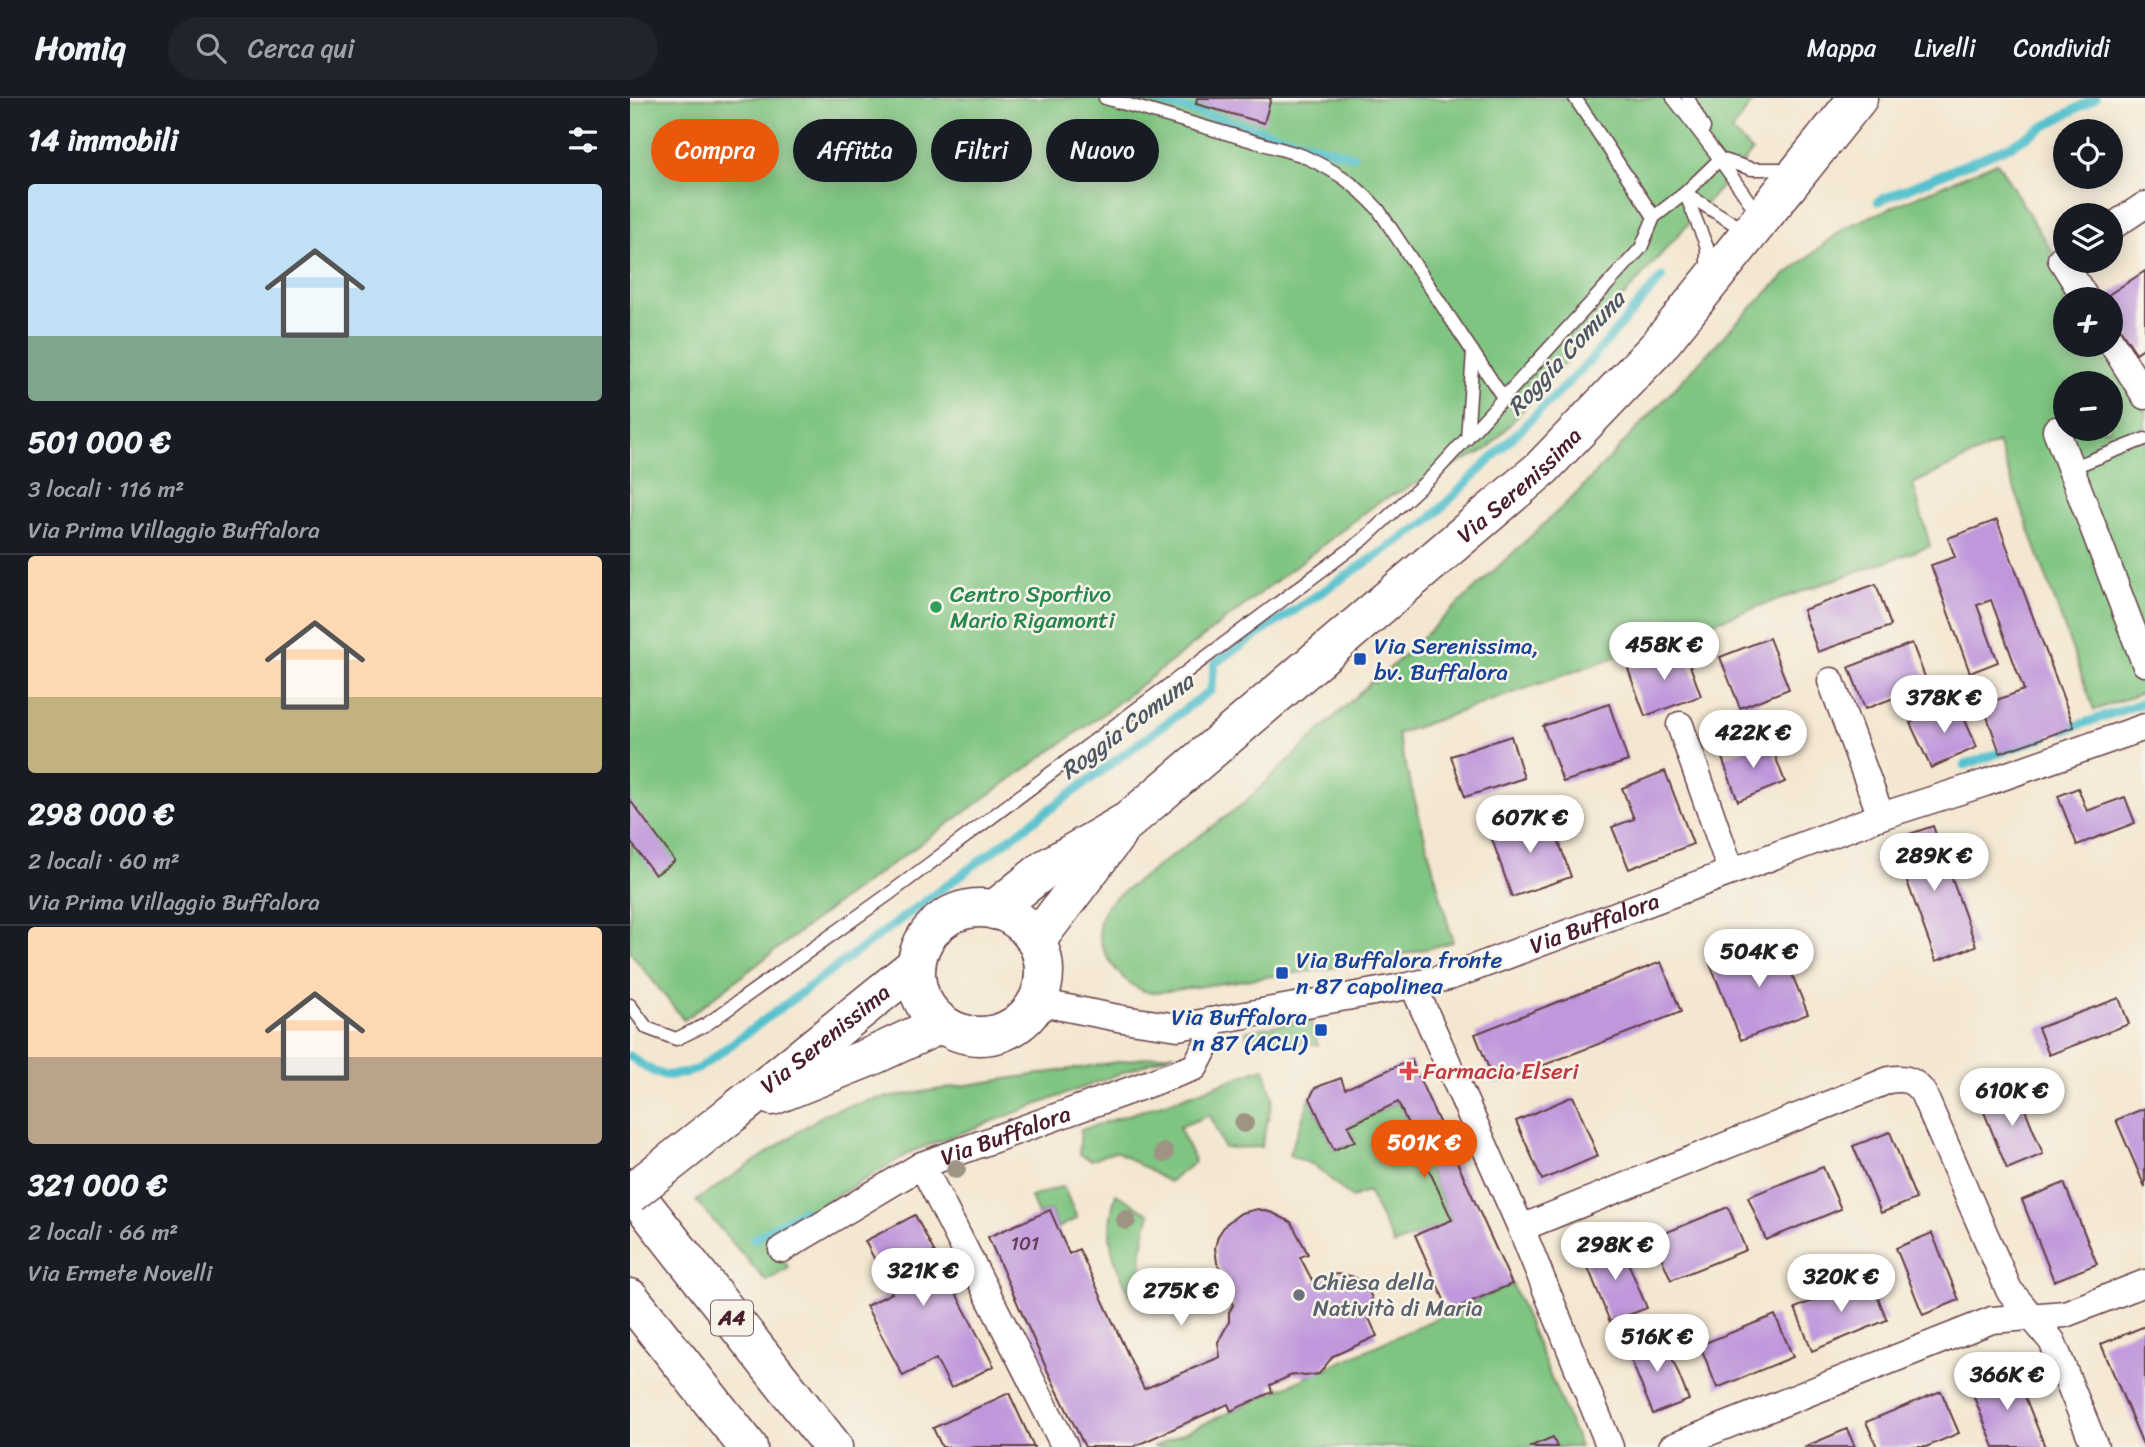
<!DOCTYPE html>
<html lang="it">
<meta charset="utf-8">
<style>
:root{--surface:#171b24;--page:#20242c;--text:#f1f3f6;--muted:#9ea1a6;--line:#363941;--accent:#ea580c}
body{margin:0;font-family:Sriracha,sans-serif;background:var(--page);color:var(--text);height:100vh;display:flex;flex-direction:column;font-size:26px;white-space:nowrap}
*{box-sizing:border-box;margin:0}
p{font-size:23px;color:var(--muted)}
.icon{flex:none;width:38px;height:38px;fill:none;stroke:currentColor;stroke-width:2;stroke-linecap:round;stroke-linejoin:round}
.map{position:relative;flex:1;overflow:hidden}
.sheet{display:flex;flex-direction:column;background:var(--surface);width:630px}
.sheet>*{flex:none}
.banner{position:absolute;left:21px;top:21px;width:665px;height:63px;display:flex;gap:14px}
.controls{position:absolute;left:1423px;top:21px;display:grid;gap:14px}
.controls a{display:grid;place-items:center;width:70px;height:70px;border-radius:50%;background:var(--surface);box-shadow:0 4px 18px #0003;font-size:35px}
.price{position:absolute;translate:-50% -60px;padding:0 16px;border-radius:24px;background:#fff;color:#222;font-size:23px;line-height:46px;filter:drop-shadow(0 2px 4px #0008)}
.price::after{content:'';position:absolute;left:50%;top:42px;width:21px;height:16px;margin-left:-10px;background:inherit;clip-path:polygon(0 0,100% 0,50% 100%)}
.price.active{background:var(--accent);color:#fff}
ul{padding:0;list-style:none}
li{display:grid;align-content:center;gap:14px;height:371px;padding:0 28px}
li+li{border-top:2px solid var(--line)}
li span{display:grid;place-items:center;height:217px;border-radius:7px;color:#555}
li>.icon{margin-inline-start:auto}
span .icon{width:126px;height:126px;fill:#fffc;stroke-width:1}
li b{font-size:30px}
h2{display:flex;justify-content:space-between;align-items:center;height:84px;padding:0 28px;font-size:30px}
.chip{padding:0 24px;border-radius:32px;background:var(--surface);box-shadow:0 4px 18px #0003;font-size:24px;line-height:63px}
.chip.active{background:var(--accent);color:#fff}
header{display:flex;align-items:center;gap:42px;box-sizing:border-box;height:98px;padding:0 35px;background:var(--surface);border-bottom:2px solid var(--line)}
header strong{font-size:33px}
nav{display:flex;gap:38px;margin-inline-start:auto;font-size:24px}
.search{width:490px;height:63px;background:var(--page);display:flex;align-items:center;gap:18px;box-sizing:border-box;padding:0 24px;border-radius:38px;color:var(--muted);font-size:26px}
main{display:flex;flex:1;min-height:0}
.map>svg:first-child{display:block}
.green{fill:#7fc581;stroke:#647256;stroke-width:2;fill-rule:evenodd}
.lines{fill:none;stroke-linecap:round;stroke-linejoin:round}
.stream{stroke:#54c1cd;stroke-width:9}
.building{fill:#bf97db}
.lane-casing{stroke:#643d44;stroke-width:15}
.street-casing{stroke:#643d44;stroke-width:29}
.primary-casing{stroke:#643d44;stroke-width:41}
.highway-casing{stroke:#643d44;stroke-width:41}
.lane{stroke:#fff;stroke-width:12}
.street{stroke:#fff;stroke-width:26}
.primary{stroke:#fff;stroke-width:38}
.highway{stroke:#fff;stroke-width:38}
.primary-bridge-casing{stroke:#643d44;stroke-width:41;stroke-linecap:butt}
.primary-bridge{stroke:#fff;stroke-width:38}
.tree{fill:#9f9484}
.leisure-dot{fill:#2e9e5b;stroke:#f7f3e8;stroke-width:2.5}
.transit-dot{fill:#1a4fb4;stroke:#f7f3e8;stroke-width:2.5}
.health-dot{fill:#e0444e;stroke:#f7f3e8;stroke-width:2.5}
.worship-dot{fill:#6b7280;stroke:#f7f3e8;stroke-width:2.5}
.labels{text-anchor:middle;stroke-width:5;stroke-linejoin:round;paint-order:stroke}
.number-label{font-size:19px;fill:#673d57}
.shield{fill:#f7f3e8;stroke:#7e5f64;stroke-width:2}
.shield-label{font-size:21px;font-weight:bold;fill:#4a1f2b}
.street-label{font-size:23px;fill:#4a1f2b;stroke:#f7f3e8}
.leisure-label{font-size:23px;fill:#27864d;stroke:#f7f3e8;text-anchor:start}
.transit-label{font-size:23px;fill:#164399;stroke:#f7f3e8;text-anchor:start}
.health-label{font-size:23px;fill:#be3a42;stroke:#f7f3e8;text-anchor:start}
.worship-label{font-size:23px;fill:#5b616d;stroke:#f7f3e8;text-anchor:start}
.water-label{font-size:24px;font-style:italic;fill:#4e5864;stroke:#f7f3e8}
</style>
<header>
<strong>Homiq</strong>
<div class="search"><svg class="icon" aria-label="search" viewBox="0 0 24 24"><circle cx="10" cy="10" r="6"/><path d="M15 15l6 6"/></svg>Cerca qui</div>
<nav><a>Mappa</a><a>Livelli</a><a>Condividi</a></nav>
</header>
<main>
<section class="sheet">
<h2>14 immobili<svg class="icon" aria-label="filters" viewBox="0 0 24 24"><path d="M4 7h16M4 17h16"/><circle cx="9" cy="7" r="2"/><circle cx="15" cy="17" r="2"/></svg></h2>
<ul>
<li><span style="background:linear-gradient(#bfe0f5 70%,#7fa58c 0)"><svg class="icon" aria-label="home" viewBox="0 0 24 24"><path d="M3 11l9-7 9 7M6 9v11h12V9"/></svg></span><div><b>501 000 €</b><p>3 locali · 116 m²</p><p>Via Prima Villaggio Buffalora</p></div></li>
<li><span style="background:linear-gradient(#ffd9b3 65%,#c2b280 0)"><svg class="icon" aria-label="home" viewBox="0 0 24 24"><path d="M3 11l9-7 9 7M6 9v11h12V9"/></svg></span><div><b>298 000 €</b><p>2 locali · 60 m²</p><p>Via Prima Villaggio Buffalora</p></div></li>
<li><span style="background:linear-gradient(#ffd9b3 60%,#b9a48a 0)"><svg class="icon" aria-label="home" viewBox="0 0 24 24"><path d="M3 11l9-7 9 7M6 9v11h12V9"/></svg></span><div><b>321 000 €</b><p>2 locali · 66 m²</p><p>Via Ermete Novelli</p></div></li>
</ul>
</section>
<div class="map">
<svg width="1515" height="1349" viewBox="0 0 1515 1349">
<rect width="100%" height="100%" fill="#f7f3e8"/>
<filter id="ink" filterUnits="userSpaceOnUse"><feTurbulence type="fractalNoise" baseFrequency=".0143" numOctaves="2"/><feDisplacementMap in="SourceGraphic" scale="14" xChannelSelector="R" yChannelSelector="G"/><feConvolveMatrix kernelMatrix="1 2 1 2 8 2 1 2 1" color-interpolation-filters="sRGB"/></filter>
<filter id="wash" filterUnits="userSpaceOnUse"><feTurbulence type="fractalNoise" baseFrequency=".00686" numOctaves="4" result="noise"/><feDisplacementMap in="SourceGraphic" scale="28" xChannelSelector="R" yChannelSelector="G"/><feGaussianBlur stdDeviation="1.57" result="paint"/><feColorMatrix in="noise" values="0 0 0 0 0 0 0 0 0 0 0 0 0 0 0 0 0 1.4 0 .05"/><feComposite in="paint" operator="in"/></filter>
<g filter="url(#wash)">
<rect width="100%" height="100%" fill="#f4e7d1"/>
<g class="green">
<path d="M21,0h1104l-23,33 20,21 -264,297 -108,52 -277,213 -259,184 -160,122 -54,-68v-848z"/>
<path d="M1367,64l84,137h-16v46h43l37,60v287l-51,18 -96,-267 -85,41 17,62 -533,188 56,208 -80,20 -198,28c-9,1 -20,4 -28,2 -28,-8 -59,-51 -44,-80 2,-5 7,-9 10,-13l130,-95 129,-123 2,2 203,-190 157,-168 49,-48 63,-50zM1435,285h45v46h-45z"/>
<path d="M680,921l8,26 -71,-4 -1,-10z"/>
<path d="M545,955l-262,98 -146,86 22,31 -23,13 -70,-80 130,-88 44,-13z"/>
<path d="M634,970l9,30 -12,49 -37,1 -14,-33 -31,12 16,35 -26,20 -53,-31 -25,9 -12,-6 2,-24 103,-33z"/>
<path d="M680,1000l24,52 21,-9 -7,-15 50,-24 54,118 -58,25 -26,-54 -16,7 -38,-33 -25,-10z"/>
<path d="M433,1088l14,32 -19,10 -8,-18 -12,5 -7,-18z"/>
<path d="M486,1096l34,20c-10,33 -11,48 -4,82l-13,5c-19,-40 -31,-62 -17,-107z"/>
<path d="M882,1186l68,163h-427z"/>
</g>
<g class="lines">
<g class="stream">
<path d="M516,0l207,58"/>
<path d="M1248,103l134,-56 83,-47"/>
<path d="M1434,632l81,-28"/>
<path d="M1335,667l79,-28"/>
<path d="M0,958c28,21 34,24 68,13l513,-379 4,-27 212,-141 162,-160 73,-85"/>
<path d="M124,1141l50,-29"/>
</g>
</g>
<g id="blocks">
<g class="building">
<path d="M567,0h74l-7,25 -68,-19z"/>
<path d="M1515,173v76l-9,6 -26,-39v-15h-8z"/>
<path d="M1367,422l77,207 -74,26 -17,-48 41,-15 -33,-90 -14,5 21,57 -28,11 -39,-108 24,-8 -7,-19z"/>
<path d="M1246,486l15,42 -73,26 -15,-42z"/>
<path d="M1139,540l20,51 -49,19 -20,-51z"/>
<path d="M1282,545l16,42 -63,24 -16,-42z"/>
<path d="M1054,551l17,47 -56,20 -17,-47z"/>
<path d="M1327,604l20,45 -46,21 -21,-45z"/>
<path d="M979,606l19,57 -65,21 -20,-56z"/>
<path d="M881,638l13,42 -59,19 -14,-41z"/>
<path d="M1139,642l16,42 -47,19 -16,-43z"/>
<path d="M1035,673l28,73 -64,25 -17,-42 22,-8 -12,-31z"/>
<path d="M1448,690l9,23 38,-14 10,26 -58,22 -19,-49z"/>
<path d="M0,702l45,61 -20,14 -25,-34z"/>
<path d="M919,715l22,64 -59,20 -22,-64z"/>
<path d="M1303,728l43,120 -40,15 -44,-121z"/>
<path d="M1147,839l31,77 -67,26 -31,-76z"/>
<path d="M1031,864l20,50 -186,72 -20,-50z"/>
<path d="M1489,900l10,26 -80,31 -11,-27z"/>
<path d="M781,962l101,224 -63,27 -34,-76 37,-15 -54,-118 -50,24 7,15 -21,9 -24,-52 5,-10 10,-4 16,-6 4,11z"/>
<path d="M1386,989l27,67 -36,15 -27,-67z"/>
<path d="M943,998l25,60 -56,24 -26,-59z"/>
<path d="M1515,1010v79l-29,-67z"/>
<path d="M1260,1034l26,67 -35,14 -28,-67z"/>
<path d="M1193,1069l18,42 -75,31 -18,-43z"/>
<path d="M1434,1085l33,81 -43,17 -32,-81z"/>
<path d="M1098,1109l18,43 -75,30 -18,-42z"/>
<path d="M628,1111l15,4 18,9 17,32 -8,3 13,25 23,-8 15,2 13,6 8,16 -4,18 9,20 -44,20 -14,18 -14,2 -11,-2 -24,11 2,7 -41,19 -3,-7 -95,43h-48l-37,-75 -60,-135 62,-27 19,44 10,-5 65,140 76,-32 -2,-15 11,-20v-10l4,-7 -7,-14 5,-2 -14,-26 -2,-15 3,-12 8,-12 15,-11z"/>
<path d="M285,1117l79,151 -43,22 -15,-29 -33,17 -37,-70 26,-13 -27,-52z"/>
<path d="M1302,1135l27,67 -36,15 -27,-67z"/>
<path d="M989,1143l28,67 -37,14 -27,-67z"/>
<path d="M1240,1180l17,42 -75,31 -17,-43z"/>
<path d="M1145,1217l18,42 -76,31 -17,-43z"/>
<path d="M1515,1228v121h-1l-43,-103z"/>
<path d="M1032,1235l27,67 -36,14 -27,-67z"/>
<path d="M1384,1271l31,78h-51l-24,-60z"/>
<path d="M1311,1293l18,42 -33,14h-49l-11,-25z"/>
<path d="M379,1295l25,54h-92l-9,-19z"/>
<path d="M1217,1331l8,18h-51z"/>
<path d="M923,1339l4,10h-28z"/>
</g>
</g>
</g>
<g filter="url(#ink)">
<use href="#blocks" fill-opacity="0" stroke="#643d44" stroke-width="2"/>
<g class="lines">
<defs>
<g id="lane">
<path d="M475,0l196,57c35,16 51,26 77,54l126,190"/>
<path d="M945,0l79,119"/>
<path d="M1043,0l47,61 32,10h39"/>
<path d="M1058,0l16,30"/>
<path d="M1088,59l40,57"/>
<path d="M1055,95l22,54v25"/>
<path d="M1055,95l62,39"/>
<path d="M837,341l6,-87"/>
<path d="M1441,370l74,-29"/>
<path d="M0,907l17,23 29,11 31,-15 182,-130 475,-355 68,-63 209,-228 13,-31 31,-24 35,-34"/>
</g>
<g id="street">
<path d="M1480,130l35,-23"/>
<path d="M1435,159l-4,2 25,40"/>
<path d="M1480,242l35,56"/>
<path d="M1426,332l89,233"/>
<path d="M1201,583l50,135"/>
<path d="M1050,627l51,146"/>
<path d="M783,887l108,243 89,219"/>
<path id="s1" d="M407,904l86,17 55,8 235,-42 39,-9 429,-160 104,-33 160,-56"/>
<path d="M292,1067l143,282"/>
<path d="M891,1130l368,-148c16,-3 25,0 34,13l86,197 43,51 43,106"/>
<path id="s2" d="M152,1151l140,-84 273,-98 13,-25 1,-21"/>
<path d="M1042,1349l320,-127 73,-6 80,-31"/>
</g>
<g id="primary">
<circle cx="350" cy="874" r="64"/>
<path id="s3" d="M364,812l51,-41 83,-48 414,-353 115,-120 201,-250"/>
<path d="M406,843l81,-107"/>
<path d="M142,998l100,-40 69,-32"/>
<path id="s4" d="M104,1014l182,-147"/>
</g>
<g id="highway">
<path d="M0,1090l203,259"/>
<path d="M0,1200l118,149"/>
</g>
</defs>
<use href="#lane" class="lane-casing"/>
<use href="#street" class="street-casing"/>
<use href="#primary" class="primary-casing"/>
<use href="#highway" class="highway-casing"/>
<use href="#lane" class="lane"/>
<use href="#street" class="street"/>
<use href="#primary" class="primary"/>
<use href="#highway" class="highway"/>
<defs>
<path id="primary-bridge" d="M0,1096l104,-82"/>
</defs>
<use href="#primary-bridge" class="primary-bridge-casing"/>
<use href="#primary-bridge" class="primary-bridge"/>
</g>
<g class="tree">
<circle cx="614" cy="1025" r="10"/>
<circle cx="534" cy="1055" r="10"/>
<circle cx="326" cy="1071" r="10"/>
<circle cx="496" cy="1122" r="10"/>
</g>
</g>
<circle class="leisure-dot" cx="306" cy="509" r="7"/>
<g class="transit-dot">
<rect x="723" y="554" width="14" height="14" rx="3.5"/>
<rect x="645" y="868" width="14" height="14" rx="3.5"/>
<rect x="684" y="925" width="14" height="14" rx="3.5"/>
</g>
<path class="health-dot" d="M775.5 962.5h7v7h7v7h-7v7h-7v-7h-7v-7h7z"/>
<circle class="worship-dot" cx="669" cy="1197" r="7"/>
<g class="labels">
<g class="number-label">
<text x="395" y="1152">101</text>
</g>
<rect class="shield" x="81" y="1202.5" width="42" height="35" rx="5"/>
<g class="shield-label">
<text x="102" y="1227">A4</text>
</g>
<g class="street-label">
<text dy="8" stroke="none"><textPath href="#s3" startOffset="677">Via Serenissima</textPath></text>
<text dy="8" stroke="none"><textPath href="#s1" startOffset="574">Via Buffalora</textPath></text>
<text dy="8" stroke="none"><textPath href="#s4" startOffset="117">Via Serenissima</textPath></text>
<text dy="8" stroke="none"><textPath href="#s2" startOffset="252">Via Buffalora</textPath></text>
</g>
<g class="leisure-label">
<text x="320" y="504">Centro Sportivo<tspan x="320" dy="26">Mario Rigamonti</tspan></text>
</g>
<g class="transit-label">
<text x="744" y="556">Via Serenissima,<tspan x="744" dy="26">bv. Buffalora</tspan></text>
<text x="666" y="870">Via Buffalora fronte<tspan x="666" dy="26">n 87 capolinea</tspan></text>
<text x="677" y="927" text-anchor="end">Via Buffalora<tspan x="677" dy="26">n 87 (ACLI)</tspan></text>
</g>
<g class="health-label">
<text x="793" y="981">Farmacia Elseri</text>
</g>
<g class="worship-label">
<text x="683" y="1192">Chiesa della<tspan x="683" dy="26">Natività di Maria</tspan></text>
</g>
<g class="water-label">
<text transform="translate(936 255) rotate(-47)" y="8">Roggia Comuna</text>
<text transform="translate(497 628) rotate(-37)" y="8">Roggia Comuna</text>
</g>
</g>
</svg>
<div class="controls">
<a><svg class="icon" aria-label="locate" viewBox="0 0 24 24"><circle cx="12" cy="12" r="6"/><path d="M12 2v4M12 18v4M2 12h4M18 12h4"/></svg></a>
<a><svg class="icon" aria-label="layers" viewBox="0 0 24 24"><path d="M12 4l9 5-9 5-9-5zM3 14l9 5 9-5"/></svg></a>
<a>+</a>
<a>−</a>
</div>
<b class="price" style="left:1034px;top:584px">458K €</b>
<b class="price" style="left:1314px;top:637px">378K €</b>
<b class="price" style="left:1123px;top:672px">422K €</b>
<b class="price" style="left:900px;top:757px">607K €</b>
<b class="price" style="left:1304px;top:795px">289K €</b>
<b class="price" style="left:1129px;top:891px">504K €</b>
<b class="price" style="left:1382px;top:1030px">610K €</b>
<b class="price active" style="left:794px;top:1082px">501K €</b>
<b class="price" style="left:985px;top:1184px">298K €</b>
<b class="price" style="left:293px;top:1210px">321K €</b>
<b class="price" style="left:1211px;top:1216px">320K €</b>
<b class="price" style="left:551px;top:1230px">275K €</b>
<b class="price" style="left:1027px;top:1276px">516K €</b>
<b class="price" style="left:1377px;top:1314px">366K €</b>
<div class="banner">
<a class="chip active">Compra</a>
<a class="chip">Affitta</a>
<a class="chip">Filtri</a>
<a class="chip">Nuovo</a>
</div>
</div>
</main>
